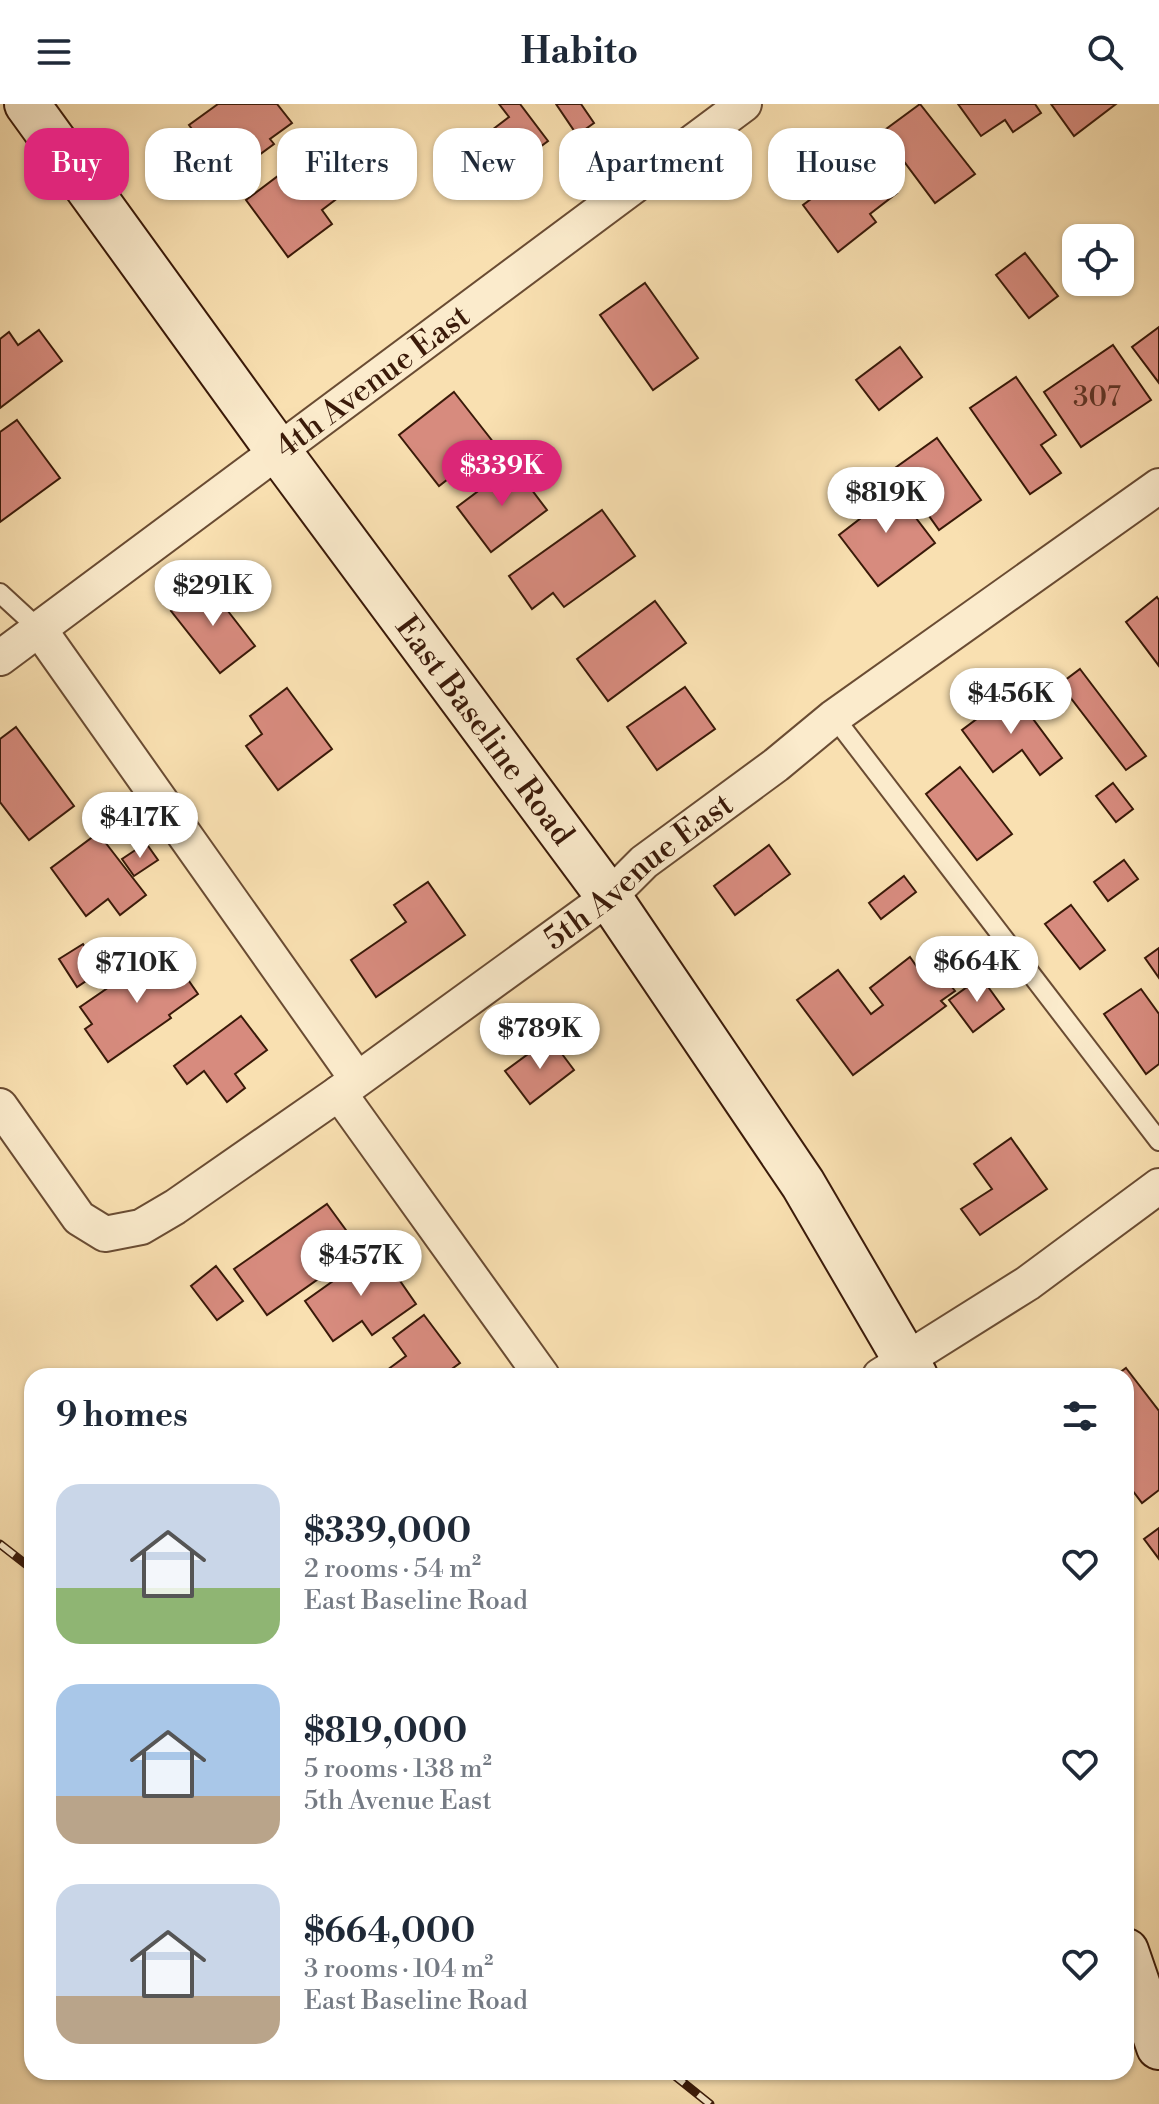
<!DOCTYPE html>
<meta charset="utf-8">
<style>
:root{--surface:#fff;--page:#f6f6f7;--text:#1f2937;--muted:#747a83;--accent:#db2777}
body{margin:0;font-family:"Libre Bodoni",serif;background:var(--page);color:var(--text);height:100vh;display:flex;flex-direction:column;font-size:30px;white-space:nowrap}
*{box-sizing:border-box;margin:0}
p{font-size:26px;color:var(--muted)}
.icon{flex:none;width:44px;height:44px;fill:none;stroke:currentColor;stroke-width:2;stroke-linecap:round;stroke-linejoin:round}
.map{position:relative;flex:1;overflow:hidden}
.panel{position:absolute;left:24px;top:1264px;width:1110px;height:712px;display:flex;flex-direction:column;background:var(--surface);border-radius:24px;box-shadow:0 2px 6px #0004}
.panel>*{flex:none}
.guide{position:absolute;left:24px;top:24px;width:1112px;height:72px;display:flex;gap:16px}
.buttons{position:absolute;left:1062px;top:120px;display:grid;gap:16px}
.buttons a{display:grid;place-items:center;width:72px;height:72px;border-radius:16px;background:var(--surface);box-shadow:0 2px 6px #0004;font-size:40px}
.price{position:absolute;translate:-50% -68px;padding:0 18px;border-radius:28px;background:#fff;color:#222;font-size:26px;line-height:52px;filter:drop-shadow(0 2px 4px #0008)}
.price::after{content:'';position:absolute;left:50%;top:48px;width:24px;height:18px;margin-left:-12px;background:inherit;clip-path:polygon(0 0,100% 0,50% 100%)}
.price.current{background:var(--accent);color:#fff}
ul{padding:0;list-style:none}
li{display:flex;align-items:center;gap:24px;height:200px;padding:0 32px}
li span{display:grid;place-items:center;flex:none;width:224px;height:160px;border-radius:24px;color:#555}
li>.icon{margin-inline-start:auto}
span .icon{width:96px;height:96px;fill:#fffc;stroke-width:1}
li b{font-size:34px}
h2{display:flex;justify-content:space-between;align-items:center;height:96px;padding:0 32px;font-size:34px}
.tag{padding:0 28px;border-radius:24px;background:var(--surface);box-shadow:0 2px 6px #0004;font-size:28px;line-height:72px}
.tag.current{background:var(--accent);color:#fff}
header{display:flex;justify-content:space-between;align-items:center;height:104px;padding:0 32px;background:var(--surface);font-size:36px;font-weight:800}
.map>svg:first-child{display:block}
.building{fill:#d78b7e;stroke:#3a1a09;stroke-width:2}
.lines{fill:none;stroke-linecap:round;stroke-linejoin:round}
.lane-casing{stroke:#6a4c33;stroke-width:22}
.street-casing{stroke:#6a4c33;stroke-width:38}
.secondary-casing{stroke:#3a1a09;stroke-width:48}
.lane{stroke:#fbebcc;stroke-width:18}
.street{stroke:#fbebcc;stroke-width:34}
.secondary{stroke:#fbebcc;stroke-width:44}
.rail-casing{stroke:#3a1a09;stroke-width:9}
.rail{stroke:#fbebcc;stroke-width:6;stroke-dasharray:18;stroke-linecap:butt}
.labels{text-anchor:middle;stroke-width:7;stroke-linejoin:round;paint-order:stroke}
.number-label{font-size:28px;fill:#613626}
.street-label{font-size:32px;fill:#3a1a09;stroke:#fbebcc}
</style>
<header><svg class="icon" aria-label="menu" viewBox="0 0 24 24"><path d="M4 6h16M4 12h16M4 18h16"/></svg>Habito<svg class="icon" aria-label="search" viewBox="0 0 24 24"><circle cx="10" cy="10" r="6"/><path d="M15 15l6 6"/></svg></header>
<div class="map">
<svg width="1159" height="2000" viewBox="0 0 1159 2000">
<rect width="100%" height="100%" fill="#f9e0b1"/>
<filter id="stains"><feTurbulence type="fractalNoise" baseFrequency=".0025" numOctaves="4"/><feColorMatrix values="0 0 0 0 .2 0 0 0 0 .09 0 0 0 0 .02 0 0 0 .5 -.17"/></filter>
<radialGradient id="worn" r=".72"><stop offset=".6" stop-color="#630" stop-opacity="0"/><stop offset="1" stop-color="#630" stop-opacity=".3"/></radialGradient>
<g class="building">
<path d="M218,0h59l15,19 -22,16 4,5 -46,34 -39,-53z"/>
<path d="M499,0h21l28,37 -52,39 -25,-34 38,-29z"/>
<path d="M556,0h25l13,19 -17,12z"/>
<path d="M920,0l55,70 -40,29 -53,-71z"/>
<path d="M958,0h77l6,9 -28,19 -8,-12 -24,16z"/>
<path d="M1051,0h65l-42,32z"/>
<path d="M307,50l32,43 -17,13 10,14 -44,33 -42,-57z"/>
<path d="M869,52l28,37 -27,21 6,8 -38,30 -35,-47z"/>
<path d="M1025,149l33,43 -29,22 -33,-43z"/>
<path d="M645,179l53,75 -45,32 -53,-75z"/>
<path d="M1159,223v56l-27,-36z"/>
<path d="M39,226l23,31 -62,47v-69l9,-7 9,13z"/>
<path d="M1113,241l38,55 -70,47 -37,-55z"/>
<path d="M900,243l22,30 -43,33 -23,-30z"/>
<path d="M1016,273l40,58 -15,10 20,28 -31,21 -60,-86z"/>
<path d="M454,288l40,51 -55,43 -40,-51z"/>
<path d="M17,316l43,58 -60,44v-90z"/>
<path d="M937,334l44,62 -42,30 -44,-62z"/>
<path d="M513,361l34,45 -56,42 -34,-45z"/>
<path d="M887,376l48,63 -57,43 -39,-51 35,-27 -8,-12z"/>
<path d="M602,406l33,46 -71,51 -11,-14 -21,16 -23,-33z"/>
<path d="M207,480l48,62 -35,27 -49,-62z"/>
<path d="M1157,493l2,3v66l-33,-44z"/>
<path d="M655,497l31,42 -78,58 -31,-42z"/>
<path d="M1080,565l66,87 -20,14 -66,-86z"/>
<path d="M685,583l30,42 -58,41 -30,-43z"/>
<path d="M287,584l45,61 -54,41 -32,-44 16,-12 -12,-18z"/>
<path d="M1013,588l49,66 -22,17 -18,-25 -29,22 -31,-42z"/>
<path d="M16,623l58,79 -45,34 -29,-38v-63z"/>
<path d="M960,663l52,67 -35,26 -51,-66z"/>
<path d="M1113,679l20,26 -17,13 -20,-26z"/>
<path d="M98,729l48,62 -26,20 -12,-16 -22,17 -35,-48z"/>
<path d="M146,739l12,17 -24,16 -12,-17z"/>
<path d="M769,741l21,29 -55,41 -21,-29z"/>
<path d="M1124,756l14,19 -30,22 -14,-19z"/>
<path d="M904,772l12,16 -35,27 -12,-16z"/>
<path d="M428,778l37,53 -89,62 -25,-37 55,-38 -12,-17z"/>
<path d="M1071,801l34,45 -25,19 -35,-45z"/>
<path d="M83,840l18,27 -24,16 -18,-28z"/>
<path d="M166,844l32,46 -29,21 2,3 -63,44 -23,-33 7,-5 -12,-17z"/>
<path d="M1159,844v30l-14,-20z"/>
<path d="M910,853l14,20 13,-9 18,23 -14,10 5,5 -93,69 -56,-75 41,-30 33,44 12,-9 -13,-17z"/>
<path d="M981,873l23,32 -31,23 -24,-32z"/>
<path d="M1141,885l18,25v50l-13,10 -42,-60z"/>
<path d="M241,912l26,34 -32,24 10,14 -18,14 -23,-31 -17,13 -13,-18z"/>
<path d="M550,934l24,32 -44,34 -25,-33z"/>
<path d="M1011,1034l36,51 -67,46 -19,-26 31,-20 -18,-25z"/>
<path d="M327,1100l24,33 -20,13 10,13 -74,52 -33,-46z"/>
<path d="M378,1145l38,55 -44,31 -10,-14 -29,20 -28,-40z"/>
<path d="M216,1162l27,35 -26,19 -26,-34z"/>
<path d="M424,1211l36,48 -18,13h-63l27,-20 -13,-18z"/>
<path d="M1126,1264l33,43v79l-17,13 -16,-21v-106h-11z"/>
<path d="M1159,1424v31l-15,-20z"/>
</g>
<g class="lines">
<defs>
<g id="lane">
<path d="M0,489l39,36"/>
<path d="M834,613l325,424"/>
</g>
<g id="street">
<path d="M39,525l318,450"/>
<path id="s1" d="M0,554l744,-554"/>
<path d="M339,989l203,283"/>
<path id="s2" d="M0,1002l79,112 26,16 36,-7 34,-20 164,-114 270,-196 35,-35 132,-97 58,-48 325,-231"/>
<path d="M880,1272l148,-93 131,-97"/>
</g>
<g id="secondary">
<path id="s3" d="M27,0l252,348 330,445 194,287 112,192"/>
<path d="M1126,1847l33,96"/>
</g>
</defs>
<use href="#lane" class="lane-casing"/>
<use href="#street" class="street-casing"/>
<use href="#secondary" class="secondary-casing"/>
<use href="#lane" class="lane"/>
<use href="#street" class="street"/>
<use href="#secondary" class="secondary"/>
<defs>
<g id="rail">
<path d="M0,1440l32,25"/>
<path d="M670,1968l40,32"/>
</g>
</defs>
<use href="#rail" class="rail-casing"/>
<use href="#rail" class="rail"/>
</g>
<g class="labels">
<g class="number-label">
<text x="1097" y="302">307</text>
</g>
<g class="street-label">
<text dy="11" stroke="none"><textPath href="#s1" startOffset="464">4th Avenue East</textPath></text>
<text dy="11" stroke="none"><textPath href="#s3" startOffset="776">East Baseline Road</textPath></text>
<text dy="11" stroke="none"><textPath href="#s2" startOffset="816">5th Avenue East</textPath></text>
</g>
</g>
<rect width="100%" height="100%" filter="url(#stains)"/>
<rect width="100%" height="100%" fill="url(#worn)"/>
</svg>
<div class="buttons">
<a><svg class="icon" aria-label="locate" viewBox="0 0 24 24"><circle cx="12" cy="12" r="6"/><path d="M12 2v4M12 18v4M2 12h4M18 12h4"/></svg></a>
</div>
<b class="price current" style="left:502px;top:404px">$339K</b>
<b class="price" style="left:886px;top:431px">$819K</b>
<b class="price" style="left:213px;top:524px">$291K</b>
<b class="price" style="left:1011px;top:632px">$456K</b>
<b class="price" style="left:140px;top:756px">$417K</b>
<b class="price" style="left:977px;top:900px">$664K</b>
<b class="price" style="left:137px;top:901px">$710K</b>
<b class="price" style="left:540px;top:967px">$789K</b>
<b class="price" style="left:361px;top:1194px">$457K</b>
<div class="guide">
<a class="tag current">Buy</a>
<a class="tag">Rent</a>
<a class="tag">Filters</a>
<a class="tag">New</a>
<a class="tag">Apartment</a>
<a class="tag">House</a>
</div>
<section class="panel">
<h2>9 homes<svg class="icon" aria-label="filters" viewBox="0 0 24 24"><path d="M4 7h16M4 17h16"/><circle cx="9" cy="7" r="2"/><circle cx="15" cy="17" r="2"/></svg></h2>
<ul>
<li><span style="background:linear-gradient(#c9d6e8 65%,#8fb573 0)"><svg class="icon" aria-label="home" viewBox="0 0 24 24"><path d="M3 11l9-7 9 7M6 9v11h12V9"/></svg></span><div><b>$339,000</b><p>2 rooms · 54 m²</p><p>East Baseline Road</p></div><svg class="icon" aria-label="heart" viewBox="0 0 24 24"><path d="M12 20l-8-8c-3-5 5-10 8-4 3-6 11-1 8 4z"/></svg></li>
<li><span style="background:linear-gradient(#a9c7e8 70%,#b9a48a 0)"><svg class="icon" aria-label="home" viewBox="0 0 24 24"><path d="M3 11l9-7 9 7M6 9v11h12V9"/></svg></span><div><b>$819,000</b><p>5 rooms · 138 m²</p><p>5th Avenue East</p></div><svg class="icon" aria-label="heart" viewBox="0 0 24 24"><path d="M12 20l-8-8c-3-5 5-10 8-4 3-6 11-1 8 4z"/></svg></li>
<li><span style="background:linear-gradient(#c9d6e8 70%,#b9a48a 0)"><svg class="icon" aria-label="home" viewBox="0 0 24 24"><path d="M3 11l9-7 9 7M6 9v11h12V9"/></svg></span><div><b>$664,000</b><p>3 rooms · 104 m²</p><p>East Baseline Road</p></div><svg class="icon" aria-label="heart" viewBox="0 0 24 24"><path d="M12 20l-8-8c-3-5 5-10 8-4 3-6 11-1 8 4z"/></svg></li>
</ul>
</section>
</div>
